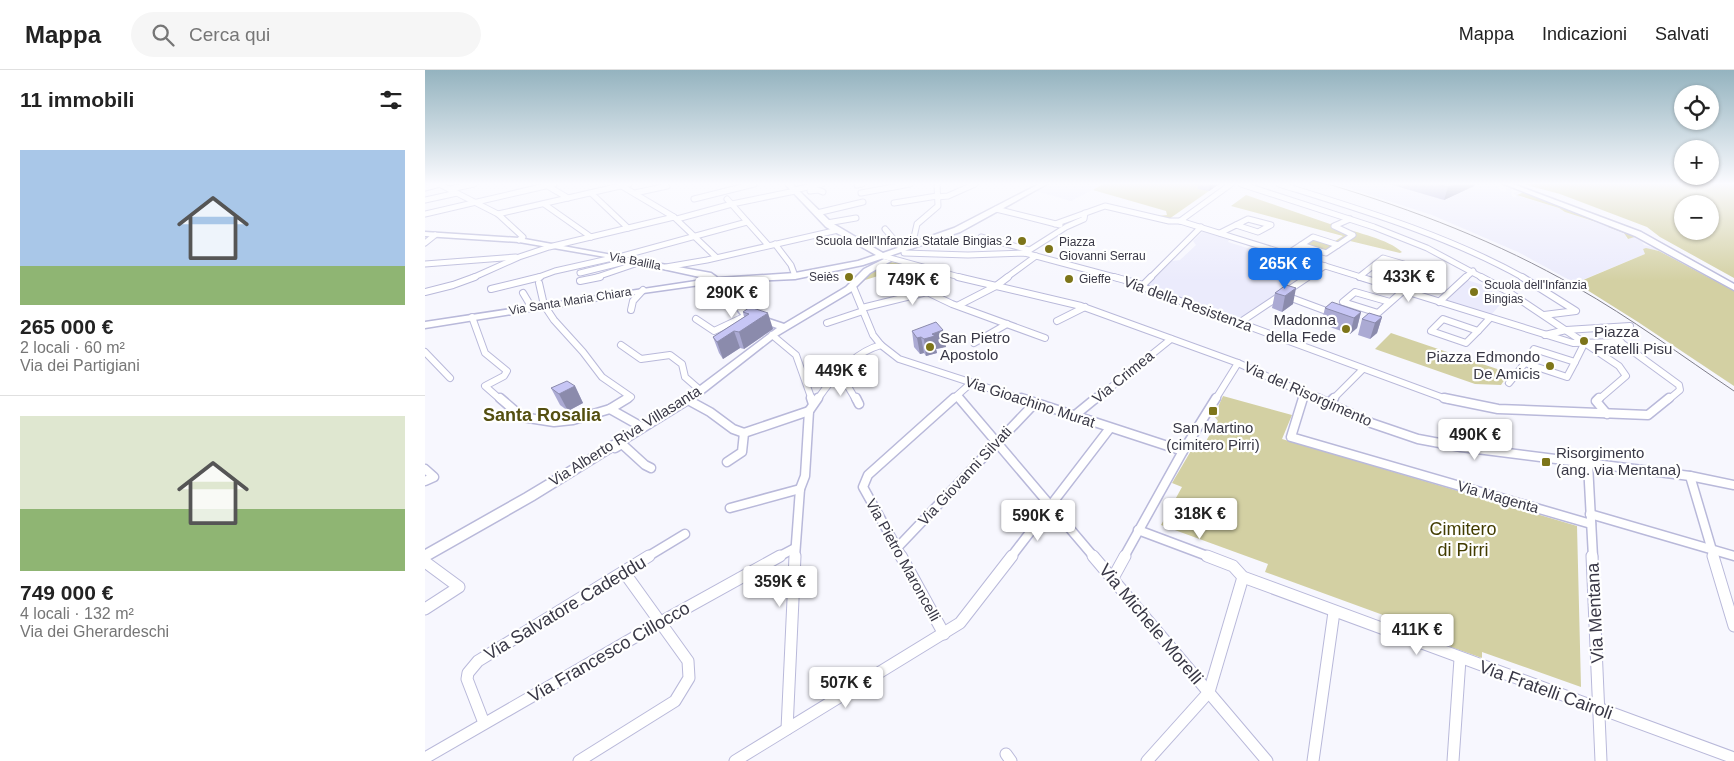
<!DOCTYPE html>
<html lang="it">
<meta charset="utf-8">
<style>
:root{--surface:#fff;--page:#f6f6f6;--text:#222;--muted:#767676;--line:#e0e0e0;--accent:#1a73e8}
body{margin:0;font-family:Arial,sans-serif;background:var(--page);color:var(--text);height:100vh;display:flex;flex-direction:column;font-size:19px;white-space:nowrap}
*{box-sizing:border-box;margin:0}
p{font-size:16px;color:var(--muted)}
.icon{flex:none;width:28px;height:28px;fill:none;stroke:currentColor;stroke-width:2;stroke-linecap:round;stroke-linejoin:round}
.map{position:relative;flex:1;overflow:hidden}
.panel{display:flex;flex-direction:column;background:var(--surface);width:425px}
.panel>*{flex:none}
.controls{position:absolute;left:1249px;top:15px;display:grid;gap:10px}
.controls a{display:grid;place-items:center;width:45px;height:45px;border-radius:50%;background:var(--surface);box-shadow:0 1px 4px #0004;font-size:25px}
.price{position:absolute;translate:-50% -42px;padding:0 11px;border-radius:5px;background:#fff;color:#222;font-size:16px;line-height:32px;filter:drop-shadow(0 1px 2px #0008)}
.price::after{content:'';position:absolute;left:50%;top:30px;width:15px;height:11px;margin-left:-8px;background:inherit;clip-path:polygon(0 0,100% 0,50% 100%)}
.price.active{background:var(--accent);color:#fff}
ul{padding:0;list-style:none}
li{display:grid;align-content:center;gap:10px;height:265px;padding:0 20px}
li+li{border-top:1px solid var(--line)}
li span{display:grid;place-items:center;height:155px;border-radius:0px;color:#555}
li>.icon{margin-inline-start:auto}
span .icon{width:90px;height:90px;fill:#fffc;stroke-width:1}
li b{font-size:21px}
h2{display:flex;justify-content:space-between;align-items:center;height:60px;padding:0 20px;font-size:21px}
header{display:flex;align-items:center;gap:30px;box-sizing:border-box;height:70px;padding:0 25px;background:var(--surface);border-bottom:1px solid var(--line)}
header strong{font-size:24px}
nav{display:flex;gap:28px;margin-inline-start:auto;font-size:18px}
.search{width:350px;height:45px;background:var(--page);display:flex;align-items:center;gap:12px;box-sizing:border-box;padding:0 18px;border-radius:28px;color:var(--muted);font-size:19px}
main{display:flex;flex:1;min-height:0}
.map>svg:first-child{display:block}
.built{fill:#ebebfc}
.green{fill:#d3d0a3;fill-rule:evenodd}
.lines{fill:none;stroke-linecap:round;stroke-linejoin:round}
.street-far3-casing{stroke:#b9b9da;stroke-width:7}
.street-far2-casing{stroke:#b9b9da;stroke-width:8}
.street-far1-casing{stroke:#b9b9da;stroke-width:11}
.street-casing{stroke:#b9b9da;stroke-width:13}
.secondary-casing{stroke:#b9b9da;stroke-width:3}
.street-far3{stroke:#fff;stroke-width:5}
.street-far2{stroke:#fff;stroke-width:6}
.street-far1{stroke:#fff;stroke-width:8}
.street{stroke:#fff;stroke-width:11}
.secondary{fill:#fff;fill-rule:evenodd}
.tram{stroke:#807f8b;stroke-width:1}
.wall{fill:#abaad3}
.shaded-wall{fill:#8b8bac}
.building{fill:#c7c6f5;stroke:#8b8bac}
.poi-dot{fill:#7d7519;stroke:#fff;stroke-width:2}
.labels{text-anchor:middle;stroke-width:4.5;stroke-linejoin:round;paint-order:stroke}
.far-poi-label{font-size:12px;fill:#393846;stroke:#fff;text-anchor:start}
.far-street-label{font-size:12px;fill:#393846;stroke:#fff}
.street-label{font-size:15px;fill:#393846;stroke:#fff}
.poi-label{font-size:15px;fill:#393846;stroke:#fff;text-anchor:start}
.quarter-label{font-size:18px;font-weight:bold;fill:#544f10;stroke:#fff}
.near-park-label{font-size:18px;fill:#423c00;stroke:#fff}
.near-street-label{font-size:18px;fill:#393846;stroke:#fff}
</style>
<header>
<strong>Mappa</strong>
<div class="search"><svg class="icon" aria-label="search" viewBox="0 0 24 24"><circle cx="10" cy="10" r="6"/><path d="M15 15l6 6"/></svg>Cerca qui</div>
<nav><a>Mappa</a><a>Indicazioni</a><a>Salvati</a></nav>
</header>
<main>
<section class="panel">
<h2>11 immobili<svg class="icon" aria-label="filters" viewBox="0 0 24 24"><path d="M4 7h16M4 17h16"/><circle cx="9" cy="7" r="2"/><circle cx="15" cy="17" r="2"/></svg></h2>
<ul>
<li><span style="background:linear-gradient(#a9c7e8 75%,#8fb573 0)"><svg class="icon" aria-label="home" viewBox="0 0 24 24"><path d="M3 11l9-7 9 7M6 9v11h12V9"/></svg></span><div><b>265 000 €</b><p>2 locali · 60 m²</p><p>Via dei Partigiani</p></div></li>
<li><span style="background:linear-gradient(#dfe7d0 60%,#8fb573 0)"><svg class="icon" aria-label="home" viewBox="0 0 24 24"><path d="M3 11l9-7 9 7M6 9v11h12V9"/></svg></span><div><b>749 000 €</b><p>4 locali · 132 m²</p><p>Via dei Gherardeschi</p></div></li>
</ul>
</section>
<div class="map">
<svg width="1309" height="691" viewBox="0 0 1309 691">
<rect width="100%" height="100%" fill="#f7f7fe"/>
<g class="built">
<path d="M628,114h40l7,2 -29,15 -35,-10z"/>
<path d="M911,114h157l5,1 2,6 5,1 2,-4h4l1,8 2,1h3l-4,-4 7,-2 4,1 -7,2 4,3 38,11 6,4 45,15 15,7 2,5 11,-3 6,9 21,6 -22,-2 2,5 -70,29 -57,-31 -86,-37z"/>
<path d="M778,161l26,9 -1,2 83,26 -16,11h-6l-6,5 5,2 -47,32h-5l-88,-33 24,-24 8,-1 16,-15 -3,-4z"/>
<path d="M1042,210l13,4 25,15 -14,16 -45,-15z"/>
</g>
<g class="green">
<path d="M678,114h116l-50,35 -11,-3 9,-1 -1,-4 -73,-21z"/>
<path d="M1098,114h211v94l-74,-41 -13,-10 -87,-33zM1258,134h27v27h-27z"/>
<path d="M1099,122l114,44 -10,3 -4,-6 -16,-6 1,-1 -44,-14 -6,-4 -42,-13z"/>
<path d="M821,125l84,29 13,-5 -5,7c19,7 50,13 64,26l-2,1 -54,-13 -20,13 -26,-8 13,-8 19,6 11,-7 -112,-30z"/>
<path d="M1221,178l13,3 75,40v95l-96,-64 -62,-39 69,-29 -2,-5z"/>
<path d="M463,192l13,1 3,5 -39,12 -7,6 -1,-1 13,-13z"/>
<path d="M966,263l118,40 -8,12 -26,-1 -100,-35z"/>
<path d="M798,326l69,19 -10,24 295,87 4,161 -99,-35v6l-68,-24 2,-7 -151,-55 3,-8 -107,-39 21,-38 -10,-4 20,-34 8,2 18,-30 -4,-5z"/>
</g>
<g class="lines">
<defs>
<g id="street-far3">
<path d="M14,114l59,30 25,23 -4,3"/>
<path d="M816,114l133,43 53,21 56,30"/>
<path d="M854,114c83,26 168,51 245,94"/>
<path d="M121,115l22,13"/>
<path d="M195,115l54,32 42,40"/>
<path d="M432,115l5,-1"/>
<path d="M0,118l15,-4"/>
<path d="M25,119l24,-5"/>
<path d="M369,120l28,-6"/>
<path d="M385,121l8,-1 5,2"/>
<path d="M166,123l37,35"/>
<path d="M210,123l32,-7"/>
<path d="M436,123l49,-9"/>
<path d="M512,127l11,-1 27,-12"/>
<path d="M269,129l60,-15"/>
<path d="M302,129l41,46"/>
<path d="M0,130l32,-7"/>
<path d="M469,133l43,-7"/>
<path d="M119,134l47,33"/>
<path d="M571,139l64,16"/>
<path d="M392,143l46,-11"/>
<path d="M0,144l129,-30"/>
<path d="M73,144l131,-30"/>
<path d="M252,149l55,-15 63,-13"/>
<path d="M823,149l23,6 -13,7 -22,-7z"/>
<path d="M755,151l51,-37"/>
<path d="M402,153l29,-5"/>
<path d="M630,154l50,-18 64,15h11l184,57"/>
<path d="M460,159l18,21"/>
<path d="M795,163l16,-8"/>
<path d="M556,167l48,13"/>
<path d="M888,167l25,8 -12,8 -25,-8z"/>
<path d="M0,173l10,-8"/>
<path d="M350,174l16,21 4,11"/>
<path d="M913,175l15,-10 -19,-9 16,-7"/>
<path d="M487,176l5,-22 21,-18 -1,-22"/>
<path d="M479,183l64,2 57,-2 93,25"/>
<path d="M600,183l41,-26 18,-8 1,-6"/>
<path d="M862,184l14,-9"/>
<path d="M458,186l80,22"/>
<path d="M194,187l128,-35"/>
<path d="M0,194l91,-7"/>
<path d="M241,197l41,-7 131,-30"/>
<path d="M155,203l52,-13"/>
<path d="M934,207l24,-19 31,9 -11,9 -31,-9"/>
<path d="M47,208l47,-21 30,-10 125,-30"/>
<path d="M111,208l19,-7 62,-14"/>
<path d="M169,208l47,-16"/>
<path d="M581,208l30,-22"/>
<path d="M725,208l51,-51"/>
<path d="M881,208l19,-12"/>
<path d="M1040,208l8,-7"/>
</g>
<g id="street-far2">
<path d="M533,207l123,29 157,57 81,37"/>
<path d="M689,207l29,8 2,3 304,112"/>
<path d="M935,207l213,66 48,-1"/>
<path d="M1056,207l26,14 112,75 7,10 -28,24"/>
<path d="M1097,207l54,34 -32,4"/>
<path d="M155,211l20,-4"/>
<path d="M114,213l5,22 10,15 29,32 19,25 29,20 -5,3"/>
<path d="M718,215l8,-8"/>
<path d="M426,217l3,2 19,46 8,10 18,14 126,41"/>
<path d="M66,219l49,-12"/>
<path d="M0,222l28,-7 22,-8"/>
<path d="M98,223l6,10 -1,5"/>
<path d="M861,226l43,16 4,-3"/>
<path d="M965,232l-35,-10 -12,10 35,11 25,-22"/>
<path d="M1014,232l27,-25"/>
<path d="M534,235l37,-19 12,-9"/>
<path d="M437,238l65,-16 25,12 93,34"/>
<path d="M206,240l2,-9 10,-11"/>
<path d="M47,247l13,36 22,18 -3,5 -19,10 16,14"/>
<path d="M271,249l18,12 34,-16"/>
<path d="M1018,249l35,12 -12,12 -35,-12z"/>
<path d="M632,251l28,-14"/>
<path d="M402,253l36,-12"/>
<path d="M814,253l69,-46"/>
<path d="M1176,258l78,57 1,5 -12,10"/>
<path d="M1053,261l12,-13"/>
<path d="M347,265l24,20 16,45"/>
<path d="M1120,265l21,-5 64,-4"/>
<path d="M549,273l33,-19"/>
<path d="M196,275l20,14 29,-4 12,9 3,13 15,13"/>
<path d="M1109,279l41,13 -8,15 -42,-14z"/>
<path d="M0,282l25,26"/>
<path d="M1150,292l9,-18"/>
<path d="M407,309l14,4 10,17"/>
<path d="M1084,313l16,-20"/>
<path d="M532,326l3,4"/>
<path d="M392,330c15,-22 38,-48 64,-55"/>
<path d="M527,330l19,-17"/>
<path d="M670,330l76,-61"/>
<path d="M790,330l23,-37"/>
<path d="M878,330l2,-7"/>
<path d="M907,330l31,-31"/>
</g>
<g id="street-far1">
<path d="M75,328l22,19 32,5 19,-2 37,-11 18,-11"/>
<path d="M386,328l2,6"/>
<path d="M431,328l3,6"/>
<path d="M534,328l135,159"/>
<path d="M596,328l162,53"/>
<path d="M878,328l-12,39 300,87"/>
<path d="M892,328l54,25 47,16 43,8 229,29 44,9"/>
<path d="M1019,328l54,11 150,6 21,-17"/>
<path d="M1174,328l-3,3 11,13"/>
<path d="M263,330l22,12 23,17 11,4 65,-22"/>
<path d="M903,334l6,-6"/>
<path d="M185,339l32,18"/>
<path d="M649,346l22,-18"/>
<path d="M190,378l7,-4 23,21 6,3"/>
<path d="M302,392l15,-10 2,-19"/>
<path d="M1163,394l5,93"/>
<path d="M0,399l9,8 -9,4"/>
<path d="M1265,406l24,81"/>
<path d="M305,438l70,-19"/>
<path d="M1165,444l144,42"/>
<path d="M713,460l72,27"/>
<path d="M472,478l137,-144"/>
<path d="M222,487l38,-23"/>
<path d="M353,487l17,-9"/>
<path d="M370,487l5,-68 5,-13 4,-65 9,-13"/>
<path d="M477,487l-39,-70 5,-12 86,-77"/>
<path d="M586,487l99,-129"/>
<path d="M699,487l59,-106 33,-53"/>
</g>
<g id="street">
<path d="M476,486l43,78"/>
<path d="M668,486l174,205"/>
<path d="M782,486l26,10 10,11 491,181"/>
<path d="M1167,486l9,205"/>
<path d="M1288,486l21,70"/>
<path d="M0,492l34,25 -34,22"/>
<path d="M688,508l12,-22"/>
<path d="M59,653l-17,-44 1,-6 10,-12 171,-105"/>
<path d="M362,659l8,-173"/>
<path d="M581,684l5,7"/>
<path d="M0,688l236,-136 119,-66"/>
<path d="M154,691l96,-60 14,-23 -1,-17 -64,-89"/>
<path d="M310,691l225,-138 52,-67"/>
<path d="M722,691l62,-69 34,-115"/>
<path d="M888,691l21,-149"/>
<path d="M1028,691l7,-102"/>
</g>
<g id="secondary">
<path d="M360,114h7l40,39 51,30 71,-25 85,-44h8l-87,48 -97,33 -68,14 -72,3 8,7 17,23 36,12 62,-37 18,-18 20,-10 7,2 -21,12 -18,18 -77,46 -83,65 -158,98 -109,62v-12l99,-56 160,-96 93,-70 -35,-12 -17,-23 -11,-10 -71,10 -218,35v-6l284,-43 -92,-20 -98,-17 -94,-6v-4l94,6 192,35 7,5 77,-5 63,-12 18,-6 -50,-28z"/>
<path d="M1079,114h9l128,48 93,52v6l-99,-54z"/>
</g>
</defs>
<use href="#street-far3" class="street-far3-casing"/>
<use href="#street-far2" class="street-far2-casing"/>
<use href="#street-far1" class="street-far1-casing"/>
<use href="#street" class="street-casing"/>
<use href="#secondary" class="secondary-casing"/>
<use href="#street-far3" class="street-far3"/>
<use href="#street-far2" class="street-far2"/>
<use href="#street-far1" class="street-far1"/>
<use href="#street" class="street"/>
<use href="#secondary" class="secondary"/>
<path class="tram" d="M903,114c86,26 170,58 248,103 55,31 106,69 158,104"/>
</g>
<g class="wall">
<path d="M773,114h21l-10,7 -11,-2z"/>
<path d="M964,114h86l-1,2 -30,14z"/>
<path d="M861,215l7,19 -11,8 -10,-4 3,-15z"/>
<path d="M325,237l23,22 -29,20 -4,-1 -17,11 -4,-6 -6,-16 31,-20 -1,-5z"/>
<path d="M900,238l36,4 -4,16 -7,6 -29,-10z"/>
<path d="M957,247l-5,16 -7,6 -12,-4 4,-16z"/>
<path d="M487,261l34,16 -10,2 1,4 -11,3 -2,-3 -4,1 -6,-7z"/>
<path d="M150,316l8,17 -15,8 -8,-6 -9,-17z"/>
</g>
<g class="shaded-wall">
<path d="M785,114h9l-10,7z"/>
<path d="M1031,114h19l-1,2 -30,14 4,-13z"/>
<path d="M871,218l-3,16 -11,8 3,-16z"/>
<path d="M936,242l-4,16 -7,6 4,-16z"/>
<path d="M343,243l5,16 -29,20 -5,-17z"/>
<path d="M957,247l-5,16 -7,6 5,-16z"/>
<path d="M518,260l3,17 -10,2 1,4 -11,3 -2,-17 8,-5z"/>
<path d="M309,261l6,17 -17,11 -6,-17z"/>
<path d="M496,267l3,16 -4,1 -3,-16z"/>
<path d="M150,316l8,17 -15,8 -9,-17z"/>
</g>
<g class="building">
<path d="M1011,114h20l-8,3z"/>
<path d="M861,215l10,3 -11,8 -10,-3z"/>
<path d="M907,232l29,10 -7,6 -29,-10z"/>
<path d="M325,237l18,6 -29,19 -5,-1 -17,11 -4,-5 36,-23 -6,-2z"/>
<path d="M944,243l13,4 -7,6 -13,-4z"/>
<path d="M511,252l7,8 -11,4 3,2 -11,3 -3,-2 -4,1 -5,-7z"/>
<path d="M142,311l8,5 -16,8 -8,-6z"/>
</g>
<linearGradient id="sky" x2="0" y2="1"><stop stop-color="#94b3bf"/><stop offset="0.54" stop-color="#fbfbff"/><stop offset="1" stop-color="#fbfbff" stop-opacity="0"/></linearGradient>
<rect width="1309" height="211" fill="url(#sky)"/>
<g class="poi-dot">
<circle cx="597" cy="171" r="5"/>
<circle cx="624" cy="179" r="5"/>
<circle cx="424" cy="207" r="5"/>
<circle cx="644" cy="209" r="5"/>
<circle cx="1049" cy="222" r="5"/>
<circle cx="921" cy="259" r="5"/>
<circle cx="1159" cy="271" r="5"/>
<circle cx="505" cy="277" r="5"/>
<circle cx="1125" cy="296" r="5"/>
<rect x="783" y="336" width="10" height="10" rx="2.5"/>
<rect x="1116" y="387" width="10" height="10" rx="2.5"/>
</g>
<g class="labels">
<g class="far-poi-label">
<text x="587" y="175" text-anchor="end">Scuola dell'Infanzia Statale Bingias 2</text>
<text x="634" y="176">Piazza<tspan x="634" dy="14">Giovanni Serrau</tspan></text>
<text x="414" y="211" text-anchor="end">Seiès</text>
<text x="654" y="213">Gieffe</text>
<text x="1059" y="219">Scuola dell'Infanzia<tspan x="1059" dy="14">Bingias</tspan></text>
</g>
<g class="far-street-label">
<text transform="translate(210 191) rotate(11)" y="4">Via Balilla</text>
<text transform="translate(145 231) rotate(-9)" y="4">Via Santa Maria Chiara</text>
</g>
<g class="street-label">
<text transform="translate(763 234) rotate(20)" y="5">Via della Resistenza</text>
<text transform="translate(698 307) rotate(-39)" y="5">Via Crimea</text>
<text transform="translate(883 324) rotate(24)" y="5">Via del Risorgimento</text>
<text transform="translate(605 332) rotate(18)" y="5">Via Gioachino Murat</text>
<text transform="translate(200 366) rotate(-32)" y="5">Via Alberto Riva Villasanta</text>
<text transform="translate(540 406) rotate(-47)" y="5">Via Giovanni Silvati</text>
<text transform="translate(1073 427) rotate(16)" y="5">Via Magenta</text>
<text transform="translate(478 490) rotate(61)" y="5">Via Pietro Maroncelli</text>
</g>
<g class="poi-label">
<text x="911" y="255" text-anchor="end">Madonna<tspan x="911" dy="17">della Fede</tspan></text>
<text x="1169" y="267">Piazza<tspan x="1169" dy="17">Fratelli Pisu</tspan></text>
<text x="515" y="273">San Pietro<tspan x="515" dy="17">Apostolo</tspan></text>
<text x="1115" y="292" text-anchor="end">Piazza Edmondo<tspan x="1115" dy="17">De Amicis</tspan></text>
<text x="788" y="363" text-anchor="middle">San Martino<tspan x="788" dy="17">(cimitero Pirri)</tspan></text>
<text x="1131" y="388">Risorgimento<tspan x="1131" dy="17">(ang. via Mentana)</tspan></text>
</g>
<g class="quarter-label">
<text x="117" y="351">Santa Rosalia</text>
</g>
<g class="near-park-label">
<text x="1038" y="465">Cimitero<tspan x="1038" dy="21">di Pirri</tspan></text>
</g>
<g class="near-street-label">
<text transform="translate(140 538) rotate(-31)" y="6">Via Salvatore Cadeddu</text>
<text transform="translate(1170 543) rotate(-93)" y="6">Via Mentana</text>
<text transform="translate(726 554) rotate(50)" y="6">Via Michele Morelli</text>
<text transform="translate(184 582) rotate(-30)" y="6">Via Francesco Cillocco</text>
<text transform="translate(1121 620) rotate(20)" y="6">Via Fratelli Cairoli</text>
</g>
</g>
</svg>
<div class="controls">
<a><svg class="icon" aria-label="locate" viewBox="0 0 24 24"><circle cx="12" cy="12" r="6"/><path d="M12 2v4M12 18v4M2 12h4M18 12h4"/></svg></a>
<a>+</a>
<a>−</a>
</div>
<b class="price active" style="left:860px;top:220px">265K €</b>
<b class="price" style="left:984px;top:233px">433K €</b>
<b class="price" style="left:488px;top:236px">749K €</b>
<b class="price" style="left:307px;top:249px">290K €</b>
<b class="price" style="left:416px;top:327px">449K €</b>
<b class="price" style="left:1050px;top:391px">490K €</b>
<b class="price" style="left:775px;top:470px">318K €</b>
<b class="price" style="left:613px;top:472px">590K €</b>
<b class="price" style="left:355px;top:538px">359K €</b>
<b class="price" style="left:992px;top:586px">411K €</b>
<b class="price" style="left:421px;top:639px">507K €</b>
</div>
</main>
